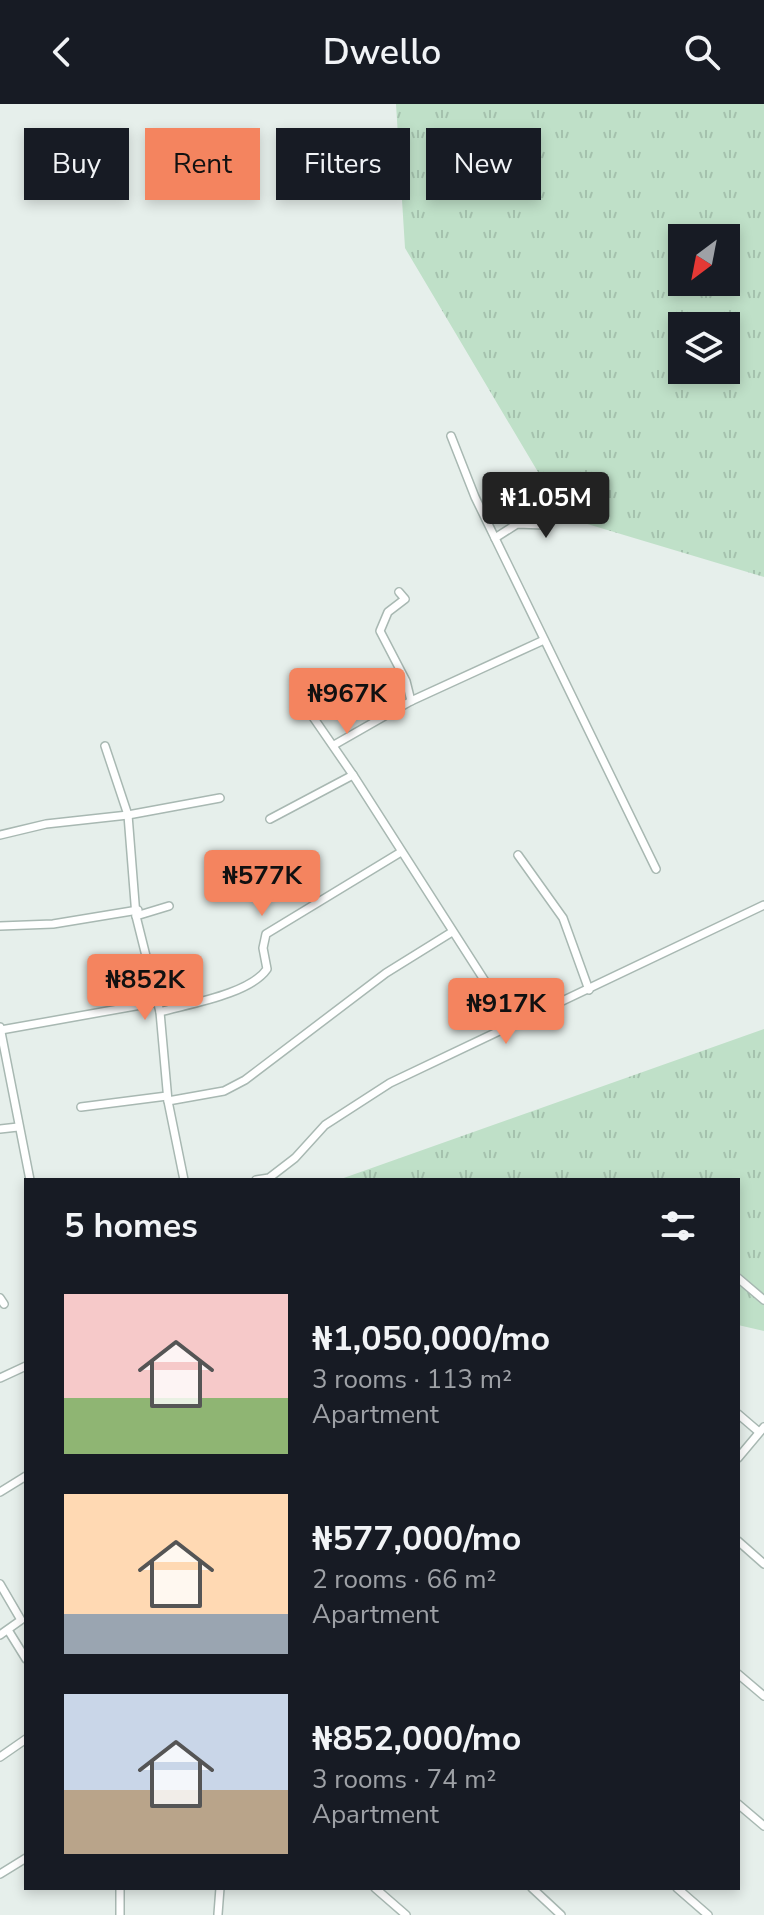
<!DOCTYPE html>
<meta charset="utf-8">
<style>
:root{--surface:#171b24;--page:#20242c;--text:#f1f3f6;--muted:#9ea1a6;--accent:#f4845f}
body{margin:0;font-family:"Nunito Sans",sans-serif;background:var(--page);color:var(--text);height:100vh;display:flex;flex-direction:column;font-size:30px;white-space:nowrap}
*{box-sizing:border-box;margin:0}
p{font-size:26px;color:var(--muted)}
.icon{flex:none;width:44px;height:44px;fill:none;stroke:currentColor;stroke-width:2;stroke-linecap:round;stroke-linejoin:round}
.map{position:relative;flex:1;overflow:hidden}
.side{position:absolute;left:24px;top:1074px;width:716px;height:712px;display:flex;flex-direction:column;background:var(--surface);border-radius:0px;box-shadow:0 4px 12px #0003}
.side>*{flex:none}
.hud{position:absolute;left:24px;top:24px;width:716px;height:72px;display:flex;gap:16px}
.needle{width:52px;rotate:212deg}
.fabs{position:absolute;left:668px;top:120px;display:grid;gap:16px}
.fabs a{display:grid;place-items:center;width:72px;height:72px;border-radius:0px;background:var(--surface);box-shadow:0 4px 12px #0003;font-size:40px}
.price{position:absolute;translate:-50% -68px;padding:0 18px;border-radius:8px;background:var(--accent);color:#111;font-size:26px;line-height:52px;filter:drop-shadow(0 2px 4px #0008)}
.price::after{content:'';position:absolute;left:50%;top:48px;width:24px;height:18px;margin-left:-12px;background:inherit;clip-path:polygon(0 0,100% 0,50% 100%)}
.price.selected{background:#222;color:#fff}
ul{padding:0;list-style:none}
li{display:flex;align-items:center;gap:24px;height:200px;padding:0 40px}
li span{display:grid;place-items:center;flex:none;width:224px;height:160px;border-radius:0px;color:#555}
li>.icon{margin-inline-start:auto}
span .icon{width:96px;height:96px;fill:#fffc;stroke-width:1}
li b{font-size:34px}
h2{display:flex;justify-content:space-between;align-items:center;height:96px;padding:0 40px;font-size:34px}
.chip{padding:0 28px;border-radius:0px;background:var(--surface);box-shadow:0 4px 12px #0003;font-size:28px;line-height:72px}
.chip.selected{background:var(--accent);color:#111}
header{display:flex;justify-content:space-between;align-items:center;height:104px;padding:0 40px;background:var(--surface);font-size:36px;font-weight:600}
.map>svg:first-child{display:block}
.grass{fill:url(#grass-tufts);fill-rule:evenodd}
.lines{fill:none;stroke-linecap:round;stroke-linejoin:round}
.street-casing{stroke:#a8b8b2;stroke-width:10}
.street{stroke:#fff;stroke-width:7}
</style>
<header><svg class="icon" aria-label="back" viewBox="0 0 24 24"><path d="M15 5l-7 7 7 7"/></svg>Dwello<svg class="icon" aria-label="search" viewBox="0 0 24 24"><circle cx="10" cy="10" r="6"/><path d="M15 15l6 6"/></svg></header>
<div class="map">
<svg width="764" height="1811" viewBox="0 0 764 1811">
<defs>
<pattern id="grass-tufts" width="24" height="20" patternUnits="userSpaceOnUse" patternTransform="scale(2)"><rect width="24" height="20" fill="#bfe0c8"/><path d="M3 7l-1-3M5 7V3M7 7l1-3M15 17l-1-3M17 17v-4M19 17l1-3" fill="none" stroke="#a4c1ad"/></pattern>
</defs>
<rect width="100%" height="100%" fill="#e6efeb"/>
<g class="grass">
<path d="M396,0h368v473l-220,-66 10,-12 -149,-251zM682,134h44v44h-44zM682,222h44v44h-44z"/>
<path d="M764,925v302l-26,-6v-145h-400z"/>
</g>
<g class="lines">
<defs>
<g id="street">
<path d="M451,332l24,61 181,372"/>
<path d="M495,434l22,-14 28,1 31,-21"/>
<path d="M399,488l6,7 -17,13 -8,19 26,50 5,20"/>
<path d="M313,613l40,58"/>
<path d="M334,641l77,-44 133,-61"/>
<path d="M270,715l83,-44 160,250"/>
<path d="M0,731l46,-11 82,-9 -23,-69"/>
<path d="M518,751l45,63 26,72"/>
<path d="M169,802l-33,10 24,96 8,89 16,79"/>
<path d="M136,812l-8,-101 92,-17"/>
<path d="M0,822l53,-2 85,-14"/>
<path d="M160,908c28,-8 90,-18 107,-43l-4,-21 3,-14 135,-82"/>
<path d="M0,923l30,153"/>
<path d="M1,926l157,-28"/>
<path d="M168,997l56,-10 21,-11 141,-107 66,-41"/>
<path d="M81,1003l86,-11"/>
<path d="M0,1025l18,-2"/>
<path d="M256,1076l13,-2 26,-20 30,-33 65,-42 374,-178"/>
<path d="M738,1174l26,22"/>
<path d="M0,1194l4,6"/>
<path d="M0,1274l26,-12"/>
<path d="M738,1310l21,18"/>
<path d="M738,1354l26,-31"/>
<path d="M0,1388l26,-16"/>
<path d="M738,1437l26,23"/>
<path d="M0,1480l21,36 -21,15"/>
<path d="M8,1526l18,29"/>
<path d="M738,1570l26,22"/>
<path d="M0,1653l26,-18"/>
<path d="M738,1700l26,22"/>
<path d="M0,1770l26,-16"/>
<path d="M375,1784l31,27"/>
<path d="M532,1784l29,27"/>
<path d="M677,1784l31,27"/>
<path d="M218,1810l2,-26"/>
<path d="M120,1811v-27"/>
</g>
</defs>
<use href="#street" class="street-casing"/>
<use href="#street" class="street"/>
</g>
</svg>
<div class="fabs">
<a><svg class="needle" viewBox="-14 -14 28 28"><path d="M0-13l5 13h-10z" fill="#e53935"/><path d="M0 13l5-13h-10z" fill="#9ea1a6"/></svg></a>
<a><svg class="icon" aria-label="layers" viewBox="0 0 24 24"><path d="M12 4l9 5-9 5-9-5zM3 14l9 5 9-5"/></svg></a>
</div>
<b class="price selected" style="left:546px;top:436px">₦1.05M</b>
<b class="price" style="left:347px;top:632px">₦967K</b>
<b class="price" style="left:262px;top:814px">₦577K</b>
<b class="price" style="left:145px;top:918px">₦852K</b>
<b class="price" style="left:506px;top:942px">₦917K</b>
<div class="hud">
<a class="chip">Buy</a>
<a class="chip selected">Rent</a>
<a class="chip">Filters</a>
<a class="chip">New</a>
</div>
<section class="side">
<h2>5 homes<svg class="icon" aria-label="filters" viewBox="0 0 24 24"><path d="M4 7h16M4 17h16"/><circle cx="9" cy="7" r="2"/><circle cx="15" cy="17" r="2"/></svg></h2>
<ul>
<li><span style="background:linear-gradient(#f6c9c9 65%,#8fb573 0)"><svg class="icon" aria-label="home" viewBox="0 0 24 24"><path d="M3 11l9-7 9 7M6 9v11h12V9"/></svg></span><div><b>₦1,050,000/mo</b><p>3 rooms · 113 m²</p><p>Apartment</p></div></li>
<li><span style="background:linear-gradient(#ffd9b3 75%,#9aa5b1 0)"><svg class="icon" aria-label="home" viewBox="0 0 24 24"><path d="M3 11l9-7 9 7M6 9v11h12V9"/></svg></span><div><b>₦577,000/mo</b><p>2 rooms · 66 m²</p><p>Apartment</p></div></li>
<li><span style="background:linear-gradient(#c9d6e8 60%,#b9a48a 0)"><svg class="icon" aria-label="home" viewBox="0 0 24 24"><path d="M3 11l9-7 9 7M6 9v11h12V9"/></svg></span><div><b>₦852,000/mo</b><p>3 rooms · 74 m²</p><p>Apartment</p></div></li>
</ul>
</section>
</div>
